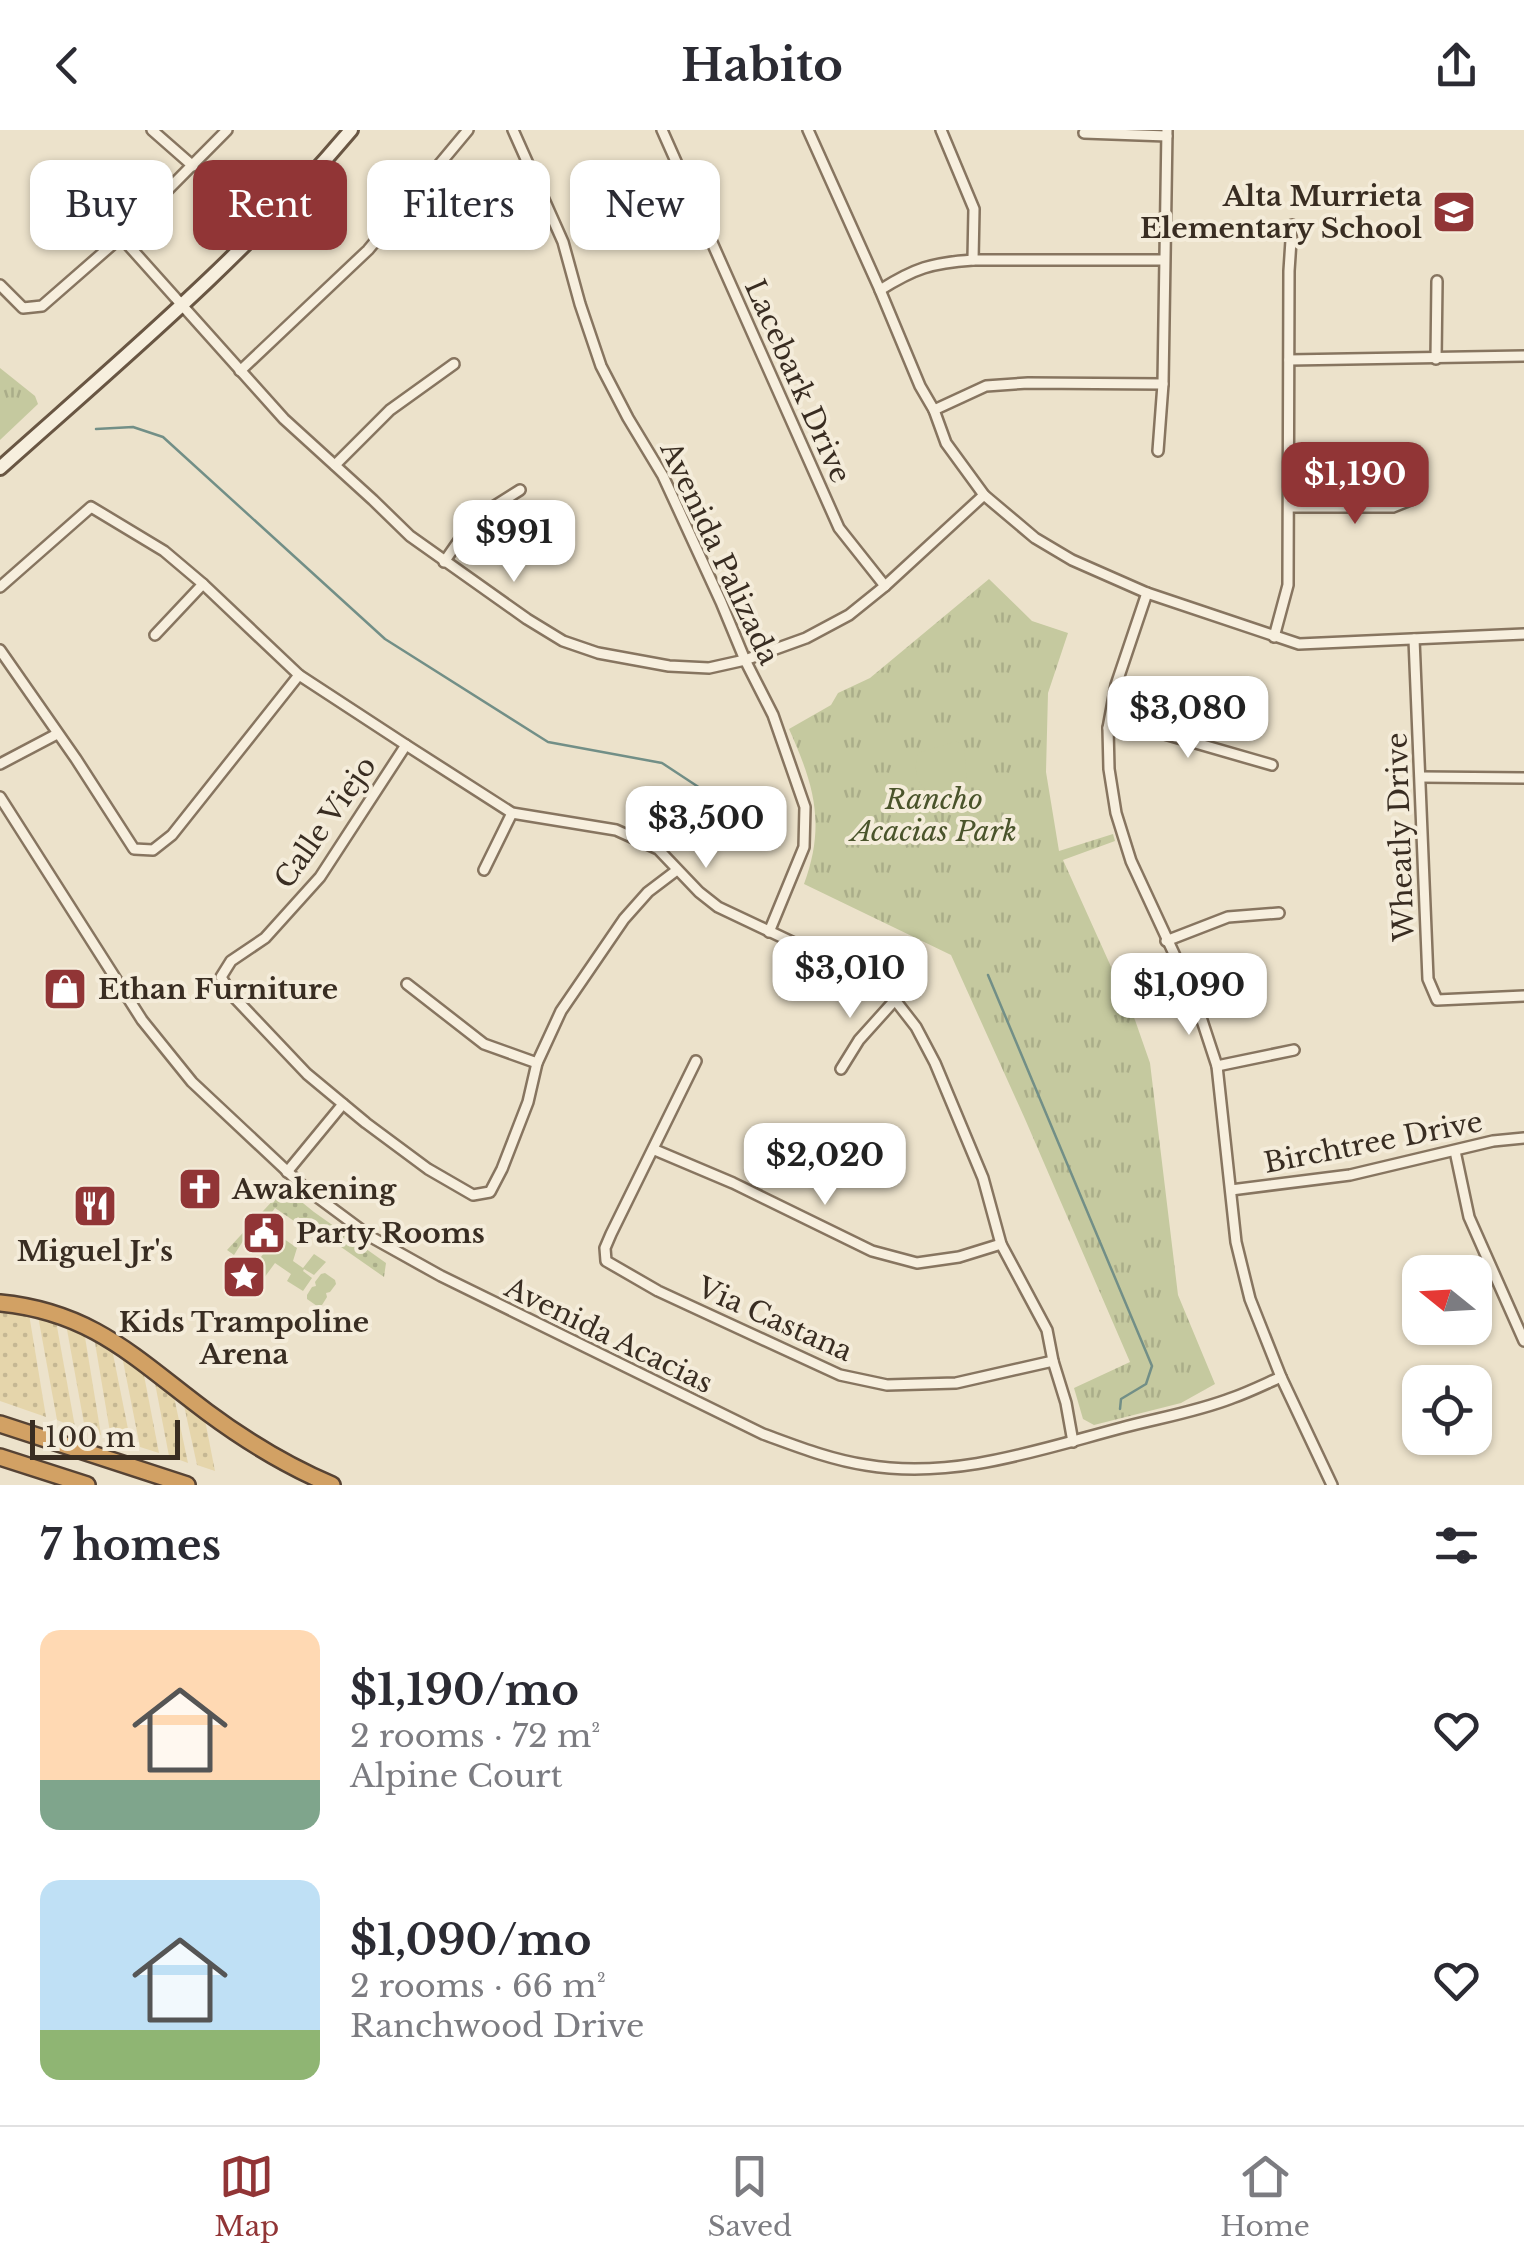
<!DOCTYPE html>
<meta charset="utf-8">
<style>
:root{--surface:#fff;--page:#f7f7f7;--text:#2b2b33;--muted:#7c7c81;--line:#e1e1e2;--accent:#913536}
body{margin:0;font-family:"Libre Baskerville",serif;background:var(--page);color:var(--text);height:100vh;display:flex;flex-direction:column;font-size:38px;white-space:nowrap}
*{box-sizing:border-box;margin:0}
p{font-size:32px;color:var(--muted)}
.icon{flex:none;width:55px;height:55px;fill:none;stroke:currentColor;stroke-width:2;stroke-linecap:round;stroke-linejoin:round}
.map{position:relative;height:1355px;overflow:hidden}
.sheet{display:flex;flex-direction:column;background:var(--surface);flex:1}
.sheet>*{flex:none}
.hud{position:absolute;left:30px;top:30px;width:1000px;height:90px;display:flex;gap:20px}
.needle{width:65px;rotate:288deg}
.fabs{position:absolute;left:1402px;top:1125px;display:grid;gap:20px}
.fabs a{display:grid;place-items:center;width:90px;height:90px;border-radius:20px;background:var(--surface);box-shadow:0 2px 8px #0004;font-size:50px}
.scale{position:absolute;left:30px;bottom:25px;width:150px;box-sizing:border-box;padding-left:10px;border:5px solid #392d22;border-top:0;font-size:28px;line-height:35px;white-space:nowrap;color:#392d22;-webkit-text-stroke:8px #f4ecda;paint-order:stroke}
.price{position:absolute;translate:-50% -85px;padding:0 22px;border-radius:20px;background:#fff;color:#222;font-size:32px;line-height:65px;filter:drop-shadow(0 2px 5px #0008)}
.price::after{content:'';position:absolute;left:50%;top:60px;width:30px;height:22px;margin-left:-15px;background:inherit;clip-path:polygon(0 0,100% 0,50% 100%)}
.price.selected{background:var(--accent);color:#fff}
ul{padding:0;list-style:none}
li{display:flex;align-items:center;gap:30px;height:250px;padding:0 40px}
li span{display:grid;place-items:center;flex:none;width:280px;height:200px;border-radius:20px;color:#555}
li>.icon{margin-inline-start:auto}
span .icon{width:120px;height:120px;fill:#fffc;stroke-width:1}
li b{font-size:42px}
h2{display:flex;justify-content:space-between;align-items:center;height:120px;padding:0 40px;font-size:42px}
.pill{padding:0 35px;border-radius:20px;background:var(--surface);box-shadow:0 2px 8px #0004;font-size:35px;line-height:90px}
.pill.selected{background:var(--accent);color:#fff}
header{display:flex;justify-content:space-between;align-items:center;height:130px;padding:0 40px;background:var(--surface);font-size:45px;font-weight:800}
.dock{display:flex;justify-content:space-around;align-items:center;height:140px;border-top:2px solid var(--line);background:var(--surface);font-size:28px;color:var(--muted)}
.dock a{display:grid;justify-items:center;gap:5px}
.dock .selected{color:var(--accent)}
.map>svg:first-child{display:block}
.grass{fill:url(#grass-tufts)}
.sand{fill:url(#sand-dots)}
.garden{fill:url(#garden-dots)}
.pitch{fill:#c5c99f}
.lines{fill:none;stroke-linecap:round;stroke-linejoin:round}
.stream{stroke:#728f87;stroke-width:2.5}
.minor-casing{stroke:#877560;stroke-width:14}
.secondary-casing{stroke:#695643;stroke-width:18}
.motorway-casing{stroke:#564334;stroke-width:20}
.minor{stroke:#f7efde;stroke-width:9}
.secondary{stroke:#f7efde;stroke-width:12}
.motorway{stroke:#d2a164;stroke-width:15}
.labels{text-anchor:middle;stroke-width:8;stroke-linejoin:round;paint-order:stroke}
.poi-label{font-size:28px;font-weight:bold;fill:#392d22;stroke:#f4ecda;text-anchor:start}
.street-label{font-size:28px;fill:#392d22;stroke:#f4ecda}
.park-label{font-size:28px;font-style:italic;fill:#4a542b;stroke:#f4ecda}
</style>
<header><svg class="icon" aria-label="back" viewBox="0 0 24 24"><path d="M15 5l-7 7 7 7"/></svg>Habito<svg class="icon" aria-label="share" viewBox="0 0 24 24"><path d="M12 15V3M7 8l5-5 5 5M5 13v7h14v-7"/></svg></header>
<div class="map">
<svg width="1524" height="1355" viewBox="0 0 1524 1355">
<defs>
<pattern id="grass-tufts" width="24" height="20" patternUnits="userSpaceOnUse" patternTransform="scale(2.5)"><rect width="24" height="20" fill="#c5c99f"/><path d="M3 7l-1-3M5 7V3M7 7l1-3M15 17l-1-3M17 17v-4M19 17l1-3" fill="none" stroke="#aaad89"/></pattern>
<pattern id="sand-dots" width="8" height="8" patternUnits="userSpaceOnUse" patternTransform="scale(2.5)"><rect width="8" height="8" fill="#e5d5ab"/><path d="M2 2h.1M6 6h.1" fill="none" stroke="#c5b793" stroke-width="1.8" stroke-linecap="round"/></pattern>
<pattern id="garden-dots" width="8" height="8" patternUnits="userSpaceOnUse" patternTransform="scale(2.5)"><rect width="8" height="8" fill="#c5c99f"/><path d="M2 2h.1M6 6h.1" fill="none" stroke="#aaad89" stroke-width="1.8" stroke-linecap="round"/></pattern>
</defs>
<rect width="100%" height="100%" fill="#ece2cb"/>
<g class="grass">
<path d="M0,238l35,28 3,8 -38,36z"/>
<path d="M989,449l43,42 36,12 -20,60 -2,79 13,79 54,-17 2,7 -52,19 72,160 15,43 28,232 37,89 -34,19 -87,22 -11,-6 -9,-31 56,-26 -105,-243 -74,-164 -147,-71c22,-60 10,-99 -15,-155l42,-24 7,-12 32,-15z"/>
</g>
<g class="sand">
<path d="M0,1181l29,3 17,103 -46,-16z"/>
<path d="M38,1186l18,5 19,106 -18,-7z"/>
<path d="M66,1194l18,7 17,104 -16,-6z"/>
<path d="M94,1207l18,12 19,95 -20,-6z"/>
<path d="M122,1226l21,14 16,83 -19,-6z"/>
<path d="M154,1248l19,14 15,71 -19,-7z"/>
<path d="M183,1271l21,14 11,56 -18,-6z"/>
</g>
<path class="garden" d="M293,1065l21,17 72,51 -2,14 -86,-60 -4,4 -19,-13 -26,37 -6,-4 -9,14 -7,-5 50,-54 4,4 9,-2z"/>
<g class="pitch">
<path d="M957,611l7,4 3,39c-1,1 -13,10 -14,10 -28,10 -43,-17 -35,-41z"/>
<path d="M277,1104l20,14 -4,13 10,7 11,-14 12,8 -12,13 -10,-6 -1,2 9,7 -9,13 -16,-10 4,-7 -16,-11 -11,15 -12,-9 5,-6 4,3 3,-6 -3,-3z"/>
<path d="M241,1132l8,5 -2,4 12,8 -2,3 3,4 -4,7 -22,-15v-5z"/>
<path d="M325,1143l10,7 1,4 -6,8 -4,1 1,4 -5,8 -5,1 -10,-7v-4l5,-8 4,-1 -1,-4 6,-8z"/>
</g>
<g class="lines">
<g class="stream">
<path d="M96,299l37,-2 30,10 222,202 163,103 114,21 38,25 62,53"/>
<path d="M988,845l164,391 -6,18 -25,15 -1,10"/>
</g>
<defs>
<g id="minor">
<path d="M152,0l41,36"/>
<path d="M513,0l50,112 17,62 21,62 27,52 35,58 58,126 24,58 28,55 32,92 -1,40 -35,85"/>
<path d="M662,0l177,398 46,58"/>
<path d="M808,0l72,160 40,96 14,24 12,33 38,52 51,43 37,22 75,33 152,51 225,-10"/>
<path d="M941,0l33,79 -1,51"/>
<path d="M1084,3l83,3"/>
<path d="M121,107l163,182 89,81 37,36 117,83 36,22 35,12 71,13 40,2 36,-8 61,-22 43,-23 36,-29 99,-91"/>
<path d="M0,155l23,23 19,-2 79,-69 106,-107"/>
<path d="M880,160c35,-22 51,-27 93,-30h191"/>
<path d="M1436,229l1,-78"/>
<path d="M1289,230l235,-4"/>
<path d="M240,241l128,-121 100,-120"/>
<path d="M934,280l52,-24 42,-3 135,1"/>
<path d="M1158,321l5,-67 4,-254"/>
<path d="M335,335l55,-55 64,-46"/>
<path d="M1289,377h104l20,-8"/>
<path d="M444,432l30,-43 46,-29"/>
<path d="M0,457l91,-80 73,44 39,33 96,91 107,70 106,68 104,17 42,19 41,43 19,15 150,71 27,22 21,27 19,36 48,115 18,66 46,86 6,31 13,42 7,39"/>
<path d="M1147,463l-31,92 -8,43 1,41 7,44 15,48 64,138 22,67 19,176 14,57 31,78 51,108"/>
<path d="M155,505l48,-51"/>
<path d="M1274,507l14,-52 1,-314 3,-46"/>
<path d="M1414,509l14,340 9,21 87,-4"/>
<path d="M0,520l76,109 58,90 19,1 19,-15 127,-160"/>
<path d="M1108,598l46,3 118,34"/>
<path d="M406,615l-86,132 -55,61 -34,23 -10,16 11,18 75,79 59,49 62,46 45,26 17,-3 12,-23 26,-67 9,-39 24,-52 63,-92 24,-27 29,-22"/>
<path d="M0,634l57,-30"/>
<path d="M1421,647l103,1"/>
<path d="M0,667l142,223 50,62 113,106 66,49 70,39 322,158c33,12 68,26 103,31 87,15 172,-15 255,-37 37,-10 75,-16 111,-30 17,-6 33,-14 49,-21"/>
<path d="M484,740l28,-57"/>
<path d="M1166,811l62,-24 51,-4"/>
<path d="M407,854l77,60 53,19"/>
<path d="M696,931l-85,173 -6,14 1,13 52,30 182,84 47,10 69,-2 97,-22"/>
<path d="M1217,936l77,-16"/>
<path d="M841,939l18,-29 36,-40"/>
<path d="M655,1020l78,33 139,68 45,12 42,-6 42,-13"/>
<path d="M1455,1021l14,66 55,124"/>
<path d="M287,1042l56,-68"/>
<path d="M1231,1060l119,-15 143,-34 31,-3"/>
</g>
<path id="secondary" d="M0,338c122,-109 245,-212 351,-338"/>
<g id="motorway">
<path d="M0,1173c93,9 136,56 207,109 39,29 80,54 125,73"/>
<path d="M0,1294l187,61"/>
<path d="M0,1327l87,28"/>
</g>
</defs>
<use href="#minor" class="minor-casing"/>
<use href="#secondary" class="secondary-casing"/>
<use href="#motorway" class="motorway-casing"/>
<use href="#minor" class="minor"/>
<use href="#secondary" class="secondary"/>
<use href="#motorway" class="motorway"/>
</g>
<defs>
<symbol id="school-square" viewBox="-11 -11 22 22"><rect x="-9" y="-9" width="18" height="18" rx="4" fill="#913536" stroke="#f4ecda"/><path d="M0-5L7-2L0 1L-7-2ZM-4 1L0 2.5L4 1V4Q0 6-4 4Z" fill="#fff"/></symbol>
<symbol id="shop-square" viewBox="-11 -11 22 22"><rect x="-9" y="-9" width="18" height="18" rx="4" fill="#913536" stroke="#f4ecda"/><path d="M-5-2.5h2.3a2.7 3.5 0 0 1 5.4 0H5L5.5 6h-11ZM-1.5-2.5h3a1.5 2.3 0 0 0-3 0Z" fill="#fff"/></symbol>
<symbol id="church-square" viewBox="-11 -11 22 22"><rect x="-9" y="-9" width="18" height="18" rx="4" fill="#913536" stroke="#f4ecda"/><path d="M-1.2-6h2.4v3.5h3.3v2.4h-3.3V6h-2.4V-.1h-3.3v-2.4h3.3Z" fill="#fff"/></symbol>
<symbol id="restaurant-square" viewBox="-11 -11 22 22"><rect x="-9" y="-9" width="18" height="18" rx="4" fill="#913536" stroke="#f4ecda"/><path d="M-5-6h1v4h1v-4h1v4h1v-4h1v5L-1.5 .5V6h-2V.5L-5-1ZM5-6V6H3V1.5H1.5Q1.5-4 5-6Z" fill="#fff"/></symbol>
<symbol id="civic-square" viewBox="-11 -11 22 22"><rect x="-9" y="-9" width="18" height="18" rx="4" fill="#913536" stroke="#f4ecda"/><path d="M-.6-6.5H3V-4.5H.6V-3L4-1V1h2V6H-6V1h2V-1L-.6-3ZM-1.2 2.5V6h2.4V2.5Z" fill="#fff"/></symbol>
<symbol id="sight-square" viewBox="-11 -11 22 22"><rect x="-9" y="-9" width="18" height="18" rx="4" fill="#913536" stroke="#f4ecda"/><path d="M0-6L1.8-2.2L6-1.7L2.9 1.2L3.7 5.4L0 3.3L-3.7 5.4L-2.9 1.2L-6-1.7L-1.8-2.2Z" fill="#fff"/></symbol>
</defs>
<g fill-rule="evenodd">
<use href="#school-square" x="1429" y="57" width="50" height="50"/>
<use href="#shop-square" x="40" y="834" width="50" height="50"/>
<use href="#church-square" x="175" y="1034" width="50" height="50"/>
<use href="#restaurant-square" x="70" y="1051" width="50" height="50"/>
<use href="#civic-square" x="239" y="1078" width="50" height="50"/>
<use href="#sight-square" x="219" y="1122" width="50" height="50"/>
</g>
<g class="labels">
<g class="poi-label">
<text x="1422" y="76" text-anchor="end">Alta Murrieta<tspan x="1422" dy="32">Elementary School</tspan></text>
<text x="98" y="869">Ethan Furniture</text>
<text x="232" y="1069">Awakening</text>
<text x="296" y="1113">Party Rooms</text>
<text x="95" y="1131" text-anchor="middle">Miguel Jr's</text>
<text x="244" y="1202" text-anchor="middle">Kids Trampoline<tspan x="244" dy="32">Arena</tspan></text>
</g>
<g class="street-label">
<text transform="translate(798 251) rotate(66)" y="10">Lacebark Drive</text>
<text transform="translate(720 423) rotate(65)" y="10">Avenida Palizada</text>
<text transform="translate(325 692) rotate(-55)" y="10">Calle Viejo</text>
<text transform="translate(1400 707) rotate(-92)" y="10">Wheatly Drive</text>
<text transform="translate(1373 1012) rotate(-11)" y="10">Birchtree Drive</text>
<text transform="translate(775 1189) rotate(24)" y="10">Via Castana</text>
<text transform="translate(609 1205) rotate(26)" y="10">Avenida Acacias</text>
</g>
<g class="park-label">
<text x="934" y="679">Rancho<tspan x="934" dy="32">Acacias Park</tspan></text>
</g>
</g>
</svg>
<div class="fabs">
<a><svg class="needle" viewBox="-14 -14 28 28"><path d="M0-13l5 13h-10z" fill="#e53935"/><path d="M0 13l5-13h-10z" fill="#7c7c81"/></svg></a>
<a><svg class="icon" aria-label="locate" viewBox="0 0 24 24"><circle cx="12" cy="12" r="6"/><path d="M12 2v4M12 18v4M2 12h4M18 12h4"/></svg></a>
</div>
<div class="scale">100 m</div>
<b class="price selected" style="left:1355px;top:397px">$1,190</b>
<b class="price" style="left:514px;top:455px">$991</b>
<b class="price" style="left:1188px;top:631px">$3,080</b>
<b class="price" style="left:706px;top:741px">$3,500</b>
<b class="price" style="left:850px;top:891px">$3,010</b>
<b class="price" style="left:1189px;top:908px">$1,090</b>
<b class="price" style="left:825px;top:1078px">$2,020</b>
<div class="hud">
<a class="pill">Buy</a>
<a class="pill selected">Rent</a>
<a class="pill">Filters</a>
<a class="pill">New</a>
</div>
</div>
<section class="sheet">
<h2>7 homes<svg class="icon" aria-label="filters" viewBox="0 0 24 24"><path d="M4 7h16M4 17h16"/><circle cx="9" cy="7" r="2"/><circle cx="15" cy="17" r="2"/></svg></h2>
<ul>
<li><span style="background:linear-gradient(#ffd9b3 75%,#7fa58c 0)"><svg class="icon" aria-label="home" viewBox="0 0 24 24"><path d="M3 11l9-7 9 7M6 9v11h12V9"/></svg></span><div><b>$1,190/mo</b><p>2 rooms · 72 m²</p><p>Alpine Court</p></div><svg class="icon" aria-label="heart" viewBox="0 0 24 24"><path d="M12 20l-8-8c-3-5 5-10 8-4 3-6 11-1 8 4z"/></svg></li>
<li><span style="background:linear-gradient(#bfe0f5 75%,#8fb573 0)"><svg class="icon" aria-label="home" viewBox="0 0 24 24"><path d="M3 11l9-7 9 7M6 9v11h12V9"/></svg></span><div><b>$1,090/mo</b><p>2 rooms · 66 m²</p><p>Ranchwood Drive</p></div><svg class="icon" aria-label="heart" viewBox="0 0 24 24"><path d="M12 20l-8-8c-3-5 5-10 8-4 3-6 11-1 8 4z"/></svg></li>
</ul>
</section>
<nav class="dock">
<a class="selected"><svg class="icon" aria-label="map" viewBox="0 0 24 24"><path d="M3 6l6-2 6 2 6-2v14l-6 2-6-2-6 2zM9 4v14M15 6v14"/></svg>Map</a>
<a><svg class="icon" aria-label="saved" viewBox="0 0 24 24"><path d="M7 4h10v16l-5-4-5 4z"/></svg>Saved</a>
<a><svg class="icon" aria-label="home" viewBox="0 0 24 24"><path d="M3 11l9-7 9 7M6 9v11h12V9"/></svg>Home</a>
</nav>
